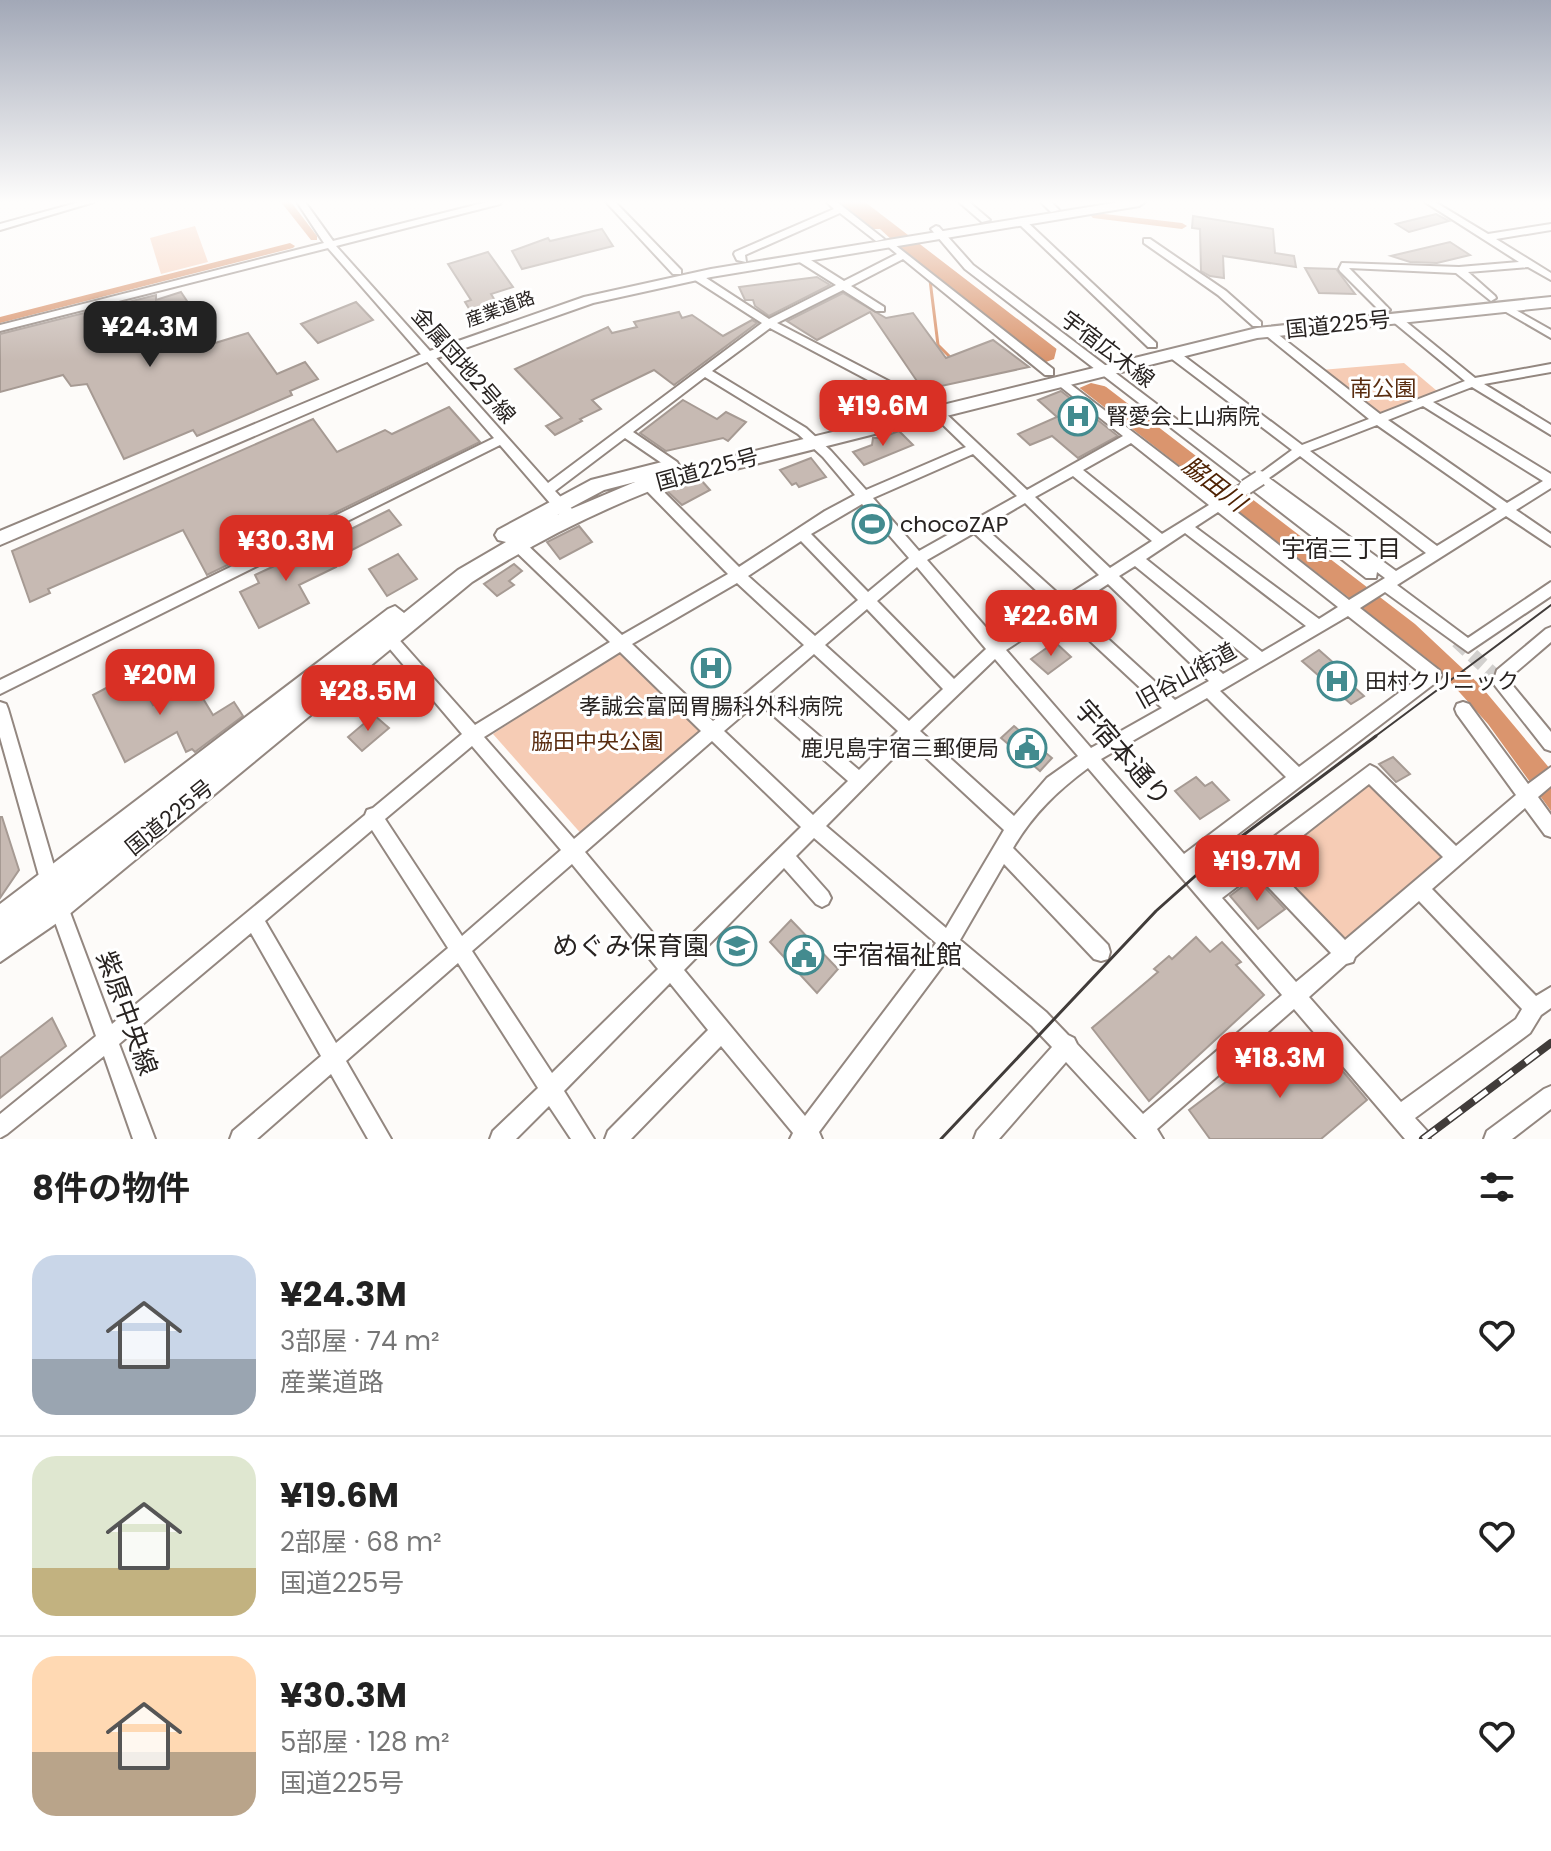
<!DOCTYPE html>
<html lang="ja">
<meta charset="utf-8">
<style>
:root{--surface:#fff;--page:#f2f2f2;--text:#222;--muted:#767676;--line:#e0e0e0;--accent:#d93025}
body{margin:0;font-family:Poppins,"Noto Sans JP",sans-serif;background:var(--page);color:var(--text);height:100vh;display:flex;flex-direction:column;font-size:30px;white-space:nowrap}
*{box-sizing:border-box;margin:0}
p{font-size:26px;color:var(--muted)}
.icon{flex:none;width:44px;height:44px;fill:none;stroke:currentColor;stroke-width:2;stroke-linecap:round;stroke-linejoin:round}
.map{position:relative;height:1139px;overflow:hidden}
.side{display:flex;flex-direction:column;background:var(--surface);flex:1}
.side>*{flex:none}
.price{position:absolute;translate:-50% -68px;padding:0 18px;border-radius:16px;background:var(--accent);color:#fff;font-size:26px;line-height:52px;filter:drop-shadow(0 2px 4px #0008)}
.price::after{content:'';position:absolute;left:50%;top:48px;width:24px;height:18px;margin-left:-12px;background:inherit;clip-path:polygon(0 0,100% 0,50% 100%)}
.price.current{background:#222;color:#fff}
ul{padding:0;list-style:none}
li{display:flex;align-items:center;gap:24px;height:200px;padding:0 32px}
li+li{border-top:2px solid var(--line)}
li span{display:grid;place-items:center;flex:none;width:224px;height:160px;border-radius:24px;color:#555}
li>.icon{margin-inline-start:auto}
span .icon{width:96px;height:96px;fill:#fffc;stroke-width:1}
li b{font-size:34px}
h2{display:flex;justify-content:space-between;align-items:center;height:96px;padding:0 32px;font-size:34px}
.map>svg:first-child{display:block}
.green{fill:#f6ccb5}
.water{fill:#da956e}
.pier{fill:#fdfbf9}
.lines{fill:none;stroke-linecap:round;stroke-linejoin:round}
.stream{stroke:#da956e;stroke-width:3}
.canal{fill:#da956e;fill-rule:evenodd}
.building{fill:#c7bab3;stroke:#a69a93;stroke-width:2}
.minor-tunnel{stroke:#d2d0ce;stroke-width:14;stroke-dasharray:14 7;stroke-linecap:butt}
.minor-casing{stroke:#938780;stroke-width:4}
.major-casing{stroke:#938780;stroke-width:4}
.highway-casing{stroke:#938780;stroke-width:4}
.minor{fill:#fff;fill-rule:evenodd}
.major{fill:#fff;fill-rule:evenodd}
.highway{fill:#fff;fill-rule:evenodd}
.tram-far1{stroke:#413c3a;stroke-width:2}
.tram{stroke:#413c3a;stroke-width:3}
.rail-casing{stroke:#413c3a;stroke-width:8}
.rail{stroke:#fff;stroke-width:5;stroke-dasharray:16;stroke-linecap:butt}
.minor-bridge-casing{stroke:#938780;stroke-width:18;stroke-linecap:butt}
.minor-bridge{stroke:#fff;stroke-width:14}
.labels{text-anchor:middle;stroke-width:6;stroke-linejoin:round;paint-order:stroke}
.far-street-label{font-size:18px;fill:#282321;stroke:#fff}
.street-label{font-size:22px;fill:#282321;stroke:#fff}
.park-label{font-size:22px;fill:#5a2d10;stroke:#fff}
.poi-label{font-size:22px;fill:#282321;stroke:#fff;text-anchor:start}
.water-label{font-size:24px;font-style:italic;fill:#4f2304;stroke:#fff}
.neighbourhood-label{font-size:24px;fill:#282321;stroke:#fff}
.near-street-label{font-size:26px;fill:#282321;stroke:#fff}
.near-poi-label{font-size:26px;fill:#282321;stroke:#fff;text-anchor:end}
</style>
<div class="map">
<svg width="1551" height="1139" viewBox="0 0 1551 1139">
<rect width="100%" height="100%" fill="#fdfbf9"/>
<g class="green">
<path d="M195,226l13,36 -47,12 -11,-36z"/>
<path d="M1404,363l33,28 -59,23 -57,-44z"/>
<path d="M614,653l7,1 78,74 1,8 -116,101 -91,-103z"/>
<path d="M1367,784l9,1 64,65 3,9 -97,86 -82,-82z"/>
</g>
<path class="water" d="M838,202h27l550,422 65,61 71,85v41l-63,-87 -54,-60 -529,-412 -25,-23h-7z"/>
<path class="pier" d="M1057,347l51,40 -17,-4 -14,6 -31,-27 8,-3z"/>
<g class="lines">
<path class="stream" d="M930,280l8,65 14,14"/>
<g class="canal">
<path d="M281,202h10l26,34v4h-6z"/>
<path d="M1096,213l86,10 5,3 -5,3 -89,-11 -2,-2z"/>
<path d="M290,243l5,3 -2,2 -293,75v-6z"/>
</g>
</g>
<g class="building">
<path d="M1436,214l13,7 -40,11 -13,-8z"/>
<path d="M1193,216l80,13 2,24 19,3 2,11 -73,-11 1,22 -14,-2 -9,-5 -1,-42 -8,-1z"/>
<path d="M602,229l11,17 -91,23 -10,-18 36,-13 2,3z"/>
<path d="M1450,242l20,13 -33,8 -27,-1 -19,-6z"/>
<path d="M488,252l25,35 -22,7 8,13 -26,8 -8,-13 6,-2 -23,-36z"/>
<path d="M1305,268l31,1 19,25 -36,-1z"/>
<path d="M817,277l13,8 -61,31 -14,-10 -2,-6h-8l-6,-13z"/>
<path d="M181,292l34,51 33,-10 29,41 28,-12 13,17 -28,12 2,4 -95,41 -4,-6 -69,29 -37,-75 -16,2 -8,-11 -63,17v-58l156,-39v5z"/>
<path d="M843,293l43,25 27,-5 33,45 47,-18 36,27 -106,23 -53,-78 -53,28 -30,-19z"/>
<path d="M356,302l17,18 -55,23 -17,-19z"/>
<path d="M679,312l3,6 10,-3 31,21 29,-16 5,3 -83,62 -20,-15 -62,30 9,9 -21,10 2,2 -27,14 -9,-9 16,-8 -47,-49 93,-42 4,6 25,-6 -3,-5z"/>
<path d="M1061,391l57,45 -40,22 -26,-22 -22,9 -12,-11 39,-17 -19,-17z"/>
<path d="M683,400l34,19 9,-7 20,10 -18,19 -5,-3 -57,13 -26,-18z"/>
<path d="M449,407l31,35 -273,133 -24,-45 -135,59 2,4 -20,9 -18,-51 301,-132 24,33 48,-22 7,4z"/>
<path d="M899,431l14,14 -49,20 -11,-13 19,-7 1,-7h7z"/>
<path d="M811,458l15,19 -27,10 -3,-4 -4,2 -12,-15z"/>
<path d="M702,481l8,9 -28,15 -16,-15z"/>
<path d="M389,510l12,15 -49,25 -11,-16z"/>
<path d="M579,526l13,16 -32,17 -13,-17z"/>
<path d="M319,538l17,29 -37,18 10,18 -50,25 -19,-36 19,-9 -4,-8 28,-13 -2,-5z"/>
<path d="M398,554l19,25 -30,17 -18,-27z"/>
<path d="M514,564l8,7 -13,10 5,4 -17,11 -13,-12z"/>
<path d="M1055,642l16,15 -23,17 -17,-15z"/>
<path d="M1319,650l17,15 -4,2 32,29 -13,8 -49,-43z"/>
<path d="M136,672l17,33 40,-23 20,33 21,-13 9,14 -48,36 -3,-3 -6,3 -9,-20 -52,30 -32,-67z"/>
<path d="M374,715l15,13 -27,23 -14,-14z"/>
<path d="M1014,726l38,32 -12,13 -39,-33z"/>
<path d="M1393,757l17,17 -14,8 -17,-18z"/>
<path d="M1196,777l9,9 7,-4 17,18 -29,19 -25,-28z"/>
<path d="M0,817h2l17,53 -19,28z"/>
<path d="M1255,877l30,32 -27,20 -28,-33z"/>
<path d="M791,920l47,49 -21,24 -47,-51z"/>
<path d="M1196,937l14,15 12,-10 19,20 -5,3 28,30 -115,106 -57,-73 66,-56 -4,-3 15,-13 3,3z"/>
<path d="M52,1018l14,28 -66,52v-40z"/>
<path d="M1320,1044l47,56 -46,39h-111l-21,-29 83,-63 17,21z"/>
</g>
<g class="lines">
<path class="minor-tunnel" d="M1457,641l52,48"/>
<defs>
<g id="minor">
<path d="M80,202h14l-94,28v-6z"/>
<path d="M297,202h8l28,39 154,-39h14l-1,2 -164,42 212,237 214,-160 -70,-45v-4h8l69,45 67,-34 -38,-24v-4h8l38,24 53,-27 -12,-10 5,-3 163,128v6h-8l-142,-116 -52,27 33,21v4h-8l-33,-21 -66,33 148,77v6h-8l-147,-78 -58,43 94,57 25,23 35,39 100,-43 -32,-31 -2,-3 2,-3h8l85,80 96,-54 -66,-52v-6l4,-1 158,121 24,-15 -278,-214 -34,-40 5,-3 3,1 34,38 281,213 38,-28 -124,-94v-6h8l126,95 67,-26 -106,-86v-4h8l109,85 85,-33 -74,-61v-4h8l76,62 76,-14v8l-67,12 67,41v10l-79,-48 -39,15 118,72v14l-35,22 35,24v12l-45,-30 -109,69 71,53 83,-56v14l-83,56 -83,-60 -25,16 79,62 3,5 -3,5 -244,187 16,17 159,-119 6,3 80,78 60,-51 -59,-81 -2,-5 2,-5 6,-2 6,2 59,80 23,-17v19l-13,11 13,18v22l-6,-2 -20,-27 -93,81 104,107 15,-9v21l-10,7 -11,18 -115,85 12,13 3,8h-25l-111,-130 -137,120 6,10h-26l-71,-77 -67,77h-25l3,-8 75,-84 -20,-21 -82,-70 -131,176 3,7h-32l3,-6 -72,-87 -90,93h-26l3,-8 100,-101 -38,-47 -106,108 30,48h-23l-22,-33 -33,33h-26l3,-8 45,-43 -80,-125 -112,98 45,78h-23l-37,-65 -74,65h-27l3,-8 88,-75 -70,-123 -132,111 36,95h-22l-29,-83 -97,78 -7,4v-24l96,-78 -55,-153 -41,-146v-35l6,2 2,5 51,174 53,141 253,-209 2,-5 6,-2 89,-74 -78,-92 -2,-4 2,-4 5,-2 5,2 81,91 135,-83 -99,-95 -2,-4 2,-4h10l101,96 106,-61 -85,-87 -1,-3 1,-3h10l86,86 86,-56 30,-16 -32,-38 -25,-23 -93,-57 -72,55 44,30 2,3 -2,3h-8l-44,-30 -70,53 17,18 2,4 -2,4h-10l-62,-72 -500,249v-14l494,-242 -166,-190 -328,83v-6l324,-82zM1423,406l120,75 -36,22 -119,-83zM1377,425l120,84 -60,37 -127,-95zM1131,443l78,62 -47,29 -79,-64zM973,454l44,42 -98,55 -46,-53zM1300,456l126,97 -30,18 -127,-93zM1073,476l79,65 -42,27 -75,-71zM1251,489l115,89h10l1,-6 8,6 -36,22 -121,-95zM1025,503l74,72 -36,23 -79,-71zM862,504l47,54 -41,34 -57,-58zM1218,512l120,95 -19,12 -124,-92zM974,533l78,72 -55,35 -70,-80zM1185,533l121,93 -44,26 -116,-93zM801,541l57,59 -43,36 -67,-60zM1135,566l114,93 -26,15 -104,-98zM917,567l69,82 -32,30 -77,-78zM737,583l67,62 -91,76 -81,-77zM1108,584l101,97 -34,19 -102,-93zM867,609l76,80 -34,32 -84,-76zM1061,614l101,94 -71,40 -85,-98zM1348,616l75,59 -124,92 -79,-76zM620,652l81,79 -127,108 -90,-102zM814,654l84,77 -39,39 -90,-77zM995,659l83,97 -31,22 -33,38 -94,-85zM1207,698l79,79 -102,77 -83,-95zM758,702l90,79 -35,34 -89,-84zM712,741l89,86 -130,128 -86,-103zM909,742l95,88 -58,98 -120,-102zM472,746l89,104 -99,86 -77,-117zM1088,768l194,227 -139,119 -66,-70 -3,-6 -6,-3 -22,-23 -86,-72 44,-76 90,95 7,2 7,-2 2,-7 -2,-7 -95,-97c19,-33 44,-57 75,-80zM1369,784l74,73 -98,83 -76,-78zM372,830l76,118 -112,95 -71,-122zM814,838l122,105 -131,173 -121,-146 100,-102 32,36 6,3 6,-3 3,-6 -3,-6 -32,-36zM572,864l86,105 -106,104 -80,-122zM1255,873l76,80 -35,29 -74,-84zM1419,901l103,108 -6,10 -115,83 -92,-105 37,-33 7,-2 2,-5z"/>
<path d="M606,202h9l66,68v4h-8z"/>
<path d="M827,202h10l47,37 -8,2 -36,-28 -95,42 1,7 -9,-2 -3,-6 1,-2 99,-43z"/>
<path d="M959,202h10l21,18 -8,2z"/>
<path d="M1041,202h10l8,8 -8,2z"/>
<path d="M1425,202h10l53,32 63,-10v6l-55,9 55,34v7l-23,-13 -60,5 27,24 1,2 -5,3 -35,-28 -107,-5 41,42 -5,3 -4,-1 -41,-41 -1,-2 3,-6 117,4 60,-5z"/>
<path d="M1019,220h6l131,123v4h-8l-129,-123z"/>
<path d="M1144,239h6l76,52 35,31v4h-8l-35,-31 -74,-52z"/>
<path d="M1505,304l46,26v8l-50,-29 -1,-2z"/>
<path d="M1551,627v15l-42,36v3l42,51v19l-6,-2 -52,-66 4,-13 49,-41z"/>
<path d="M1551,1086v23l-39,30h-28l3,-8 57,-42z"/>
</g>
<path id="major" d="M1120,202h25l-6,4 -428,71 -118,26 -159,56 -434,186v-14l424,-178 160,-56 127,-28z"/>
<path id="highway" d="M1551,297v10l-294,31 -605,152c-63,25 -122,55 -180,92l-405,334 -67,46v-58l388,-295 7,-3 9,7 54,-43 48,-28 -8,-2 -3,-5 3,-5 93,-50 75,-19 6,1 3,5 -2,4 584,-143zM635,482l-78,33 47,-25z"/>
</defs>
<use href="#minor" class="minor-casing"/>
<use href="#major" class="major-casing"/>
<use href="#highway" class="highway-casing"/>
<use href="#minor" class="minor"/>
<use href="#major" class="major"/>
<use href="#highway" class="highway"/>
<path class="tram-far1" d="M1373,738l178,-133"/>
<g class="tram">
<path d="M1215,873l43,-35"/>
<path d="M941,1139l215,-228 74,-66 146,-109"/>
</g>
<defs>
<path id="rail" d="M1423,1139l128,-96"/>
</defs>
<use href="#rail" class="rail-casing"/>
<use href="#rail" class="rail"/>
<defs>
<path id="minor-bridge" d="M1246,487l14,-9"/>
</defs>
<use href="#minor-bridge" class="minor-bridge-casing"/>
<use href="#minor-bridge" class="minor-bridge"/>
</g>
<linearGradient id="sky" x2="0" y2="1"><stop stop-color="#a2a8b7"/><stop offset="0.56" stop-color="#fefdfc"/><stop offset="1" stop-color="#fefdfc" stop-opacity="0"/></linearGradient>
<rect width="1551" height="361" fill="url(#sky)"/>
<defs>
<symbol id="hospital-ring" viewBox="-11 -11 22 22"><circle r="9.5" fill="#fff" stroke="#438b8f" stroke-width="1.5"/><path d="M-5-5h3v3.5h4V-5h3V5h-3V1.5h-4V5h-3Z" fill="#438b8f"/></symbol>
<symbol id="stadium-ring" viewBox="-11 -11 22 22"><circle r="9.5" fill="#fff" stroke="#438b8f" stroke-width="1.5"/><path d="M0-5a6.5 5 0 1 0 0 10a6.5 5 0 1 0 0-10ZM-3.5-1.8h7v3.6h-7Z" fill="#438b8f"/></symbol>
<symbol id="civic-ring" viewBox="-11 -11 22 22"><circle r="9.5" fill="#fff" stroke="#438b8f" stroke-width="1.5"/><path d="M-.6-6.5H3V-4.5H.6V-3L4-1V1h2V6H-6V1h2V-1L-.6-3ZM-1.2 2.5V6h2.4V2.5Z" fill="#438b8f"/></symbol>
<symbol id="school-ring" viewBox="-11 -11 22 22"><circle r="9.5" fill="#fff" stroke="#438b8f" stroke-width="1.5"/><path d="M0-5L7-2L0 1L-7-2ZM-4 1L0 2.5L4 1V4Q0 6-4 4Z" fill="#438b8f"/></symbol>
</defs>
<g fill-rule="evenodd">
<use href="#hospital-ring" x="1056" y="394" width="44" height="44"/>
<use href="#stadium-ring" x="850" y="502" width="44" height="44"/>
<use href="#hospital-ring" x="689" y="646" width="44" height="44"/>
<use href="#hospital-ring" x="1315" y="659" width="44" height="44"/>
<use href="#civic-ring" x="1005" y="726" width="44" height="44"/>
<use href="#school-ring" x="715" y="924" width="44" height="44"/>
<use href="#civic-ring" x="782" y="933" width="44" height="44"/>
</g>
<g class="labels">
<g class="far-street-label">
<text transform="translate(500 309) rotate(-20)" y="6">産業道路</text>
</g>
<g class="street-label">
<text transform="translate(1338 324) rotate(-6)" y="8">国道225号</text>
<text transform="translate(1108 349) rotate(37)" y="8">宇宿広木線</text>
<text transform="translate(464 365) rotate(49)" y="8">金属団地2号線</text>
<text transform="translate(707 469) rotate(-15)" y="8">国道225号</text>
<text transform="translate(1186 675) rotate(-29)" y="8">旧谷山街道</text>
<text transform="translate(169 817) rotate(-39)" y="8">国道225号</text>
</g>
<g class="park-label">
<text x="1383" y="396">南公園</text>
<text x="597" y="749">脇田中央公園</text>
</g>
<g class="poi-label">
<text x="1106" y="424">腎愛会上山病院</text>
<text x="900" y="532">chocoZAP</text>
<text x="1365" y="689">田村クリニック</text>
<text x="711" y="714" text-anchor="middle">孝誠会富岡胃腸科外科病院</text>
<text x="999" y="756" text-anchor="end">鹿児島宇宿三郵便局</text>
</g>
<g class="water-label">
<text transform="translate(1214 484) rotate(38)" y="8">脇田川</text>
</g>
<g class="neighbourhood-label">
<text x="1341" y="557">宇宿三丁目</text>
</g>
<g class="near-street-label">
<text transform="translate(1123 753) rotate(49)" y="9">宇宿本通り</text>
<text transform="translate(127 1013) rotate(70)" y="9">紫原中央線</text>
</g>
<g class="near-poi-label">
<text x="709" y="955">めぐみ保育園</text>
<text x="832" y="964" text-anchor="start">宇宿福祉館</text>
</g>
</g>
</svg>
<b class="price current" style="left:150px;top:369px">¥24.3M</b>
<b class="price" style="left:883px;top:448px">¥19.6M</b>
<b class="price" style="left:286px;top:583px">¥30.3M</b>
<b class="price" style="left:1051px;top:658px">¥22.6M</b>
<b class="price" style="left:160px;top:717px">¥20M</b>
<b class="price" style="left:368px;top:733px">¥28.5M</b>
<b class="price" style="left:1257px;top:903px">¥19.7M</b>
<b class="price" style="left:1280px;top:1100px">¥18.3M</b>
</div>
<section class="side">
<h2>8件の物件<svg class="icon" aria-label="filters" viewBox="0 0 24 24"><path d="M4 7h16M4 17h16"/><circle cx="9" cy="7" r="2"/><circle cx="15" cy="17" r="2"/></svg></h2>
<ul>
<li><span style="background:linear-gradient(#c9d6e8 65%,#9aa5b1 0)"><svg class="icon" aria-label="home" viewBox="0 0 24 24"><path d="M3 11l9-7 9 7M6 9v11h12V9"/></svg></span><div><b>¥24.3M</b><p>3部屋 · 74 m²</p><p>産業道路</p></div><svg class="icon" aria-label="heart" viewBox="0 0 24 24"><path d="M12 20l-8-8c-3-5 5-10 8-4 3-6 11-1 8 4z"/></svg></li>
<li><span style="background:linear-gradient(#dfe7d0 70%,#c2b280 0)"><svg class="icon" aria-label="home" viewBox="0 0 24 24"><path d="M3 11l9-7 9 7M6 9v11h12V9"/></svg></span><div><b>¥19.6M</b><p>2部屋 · 68 m²</p><p>国道225号</p></div><svg class="icon" aria-label="heart" viewBox="0 0 24 24"><path d="M12 20l-8-8c-3-5 5-10 8-4 3-6 11-1 8 4z"/></svg></li>
<li><span style="background:linear-gradient(#ffd9b3 60%,#b9a48a 0)"><svg class="icon" aria-label="home" viewBox="0 0 24 24"><path d="M3 11l9-7 9 7M6 9v11h12V9"/></svg></span><div><b>¥30.3M</b><p>5部屋 · 128 m²</p><p>国道225号</p></div><svg class="icon" aria-label="heart" viewBox="0 0 24 24"><path d="M12 20l-8-8c-3-5 5-10 8-4 3-6 11-1 8 4z"/></svg></li>
</ul>
</section>
